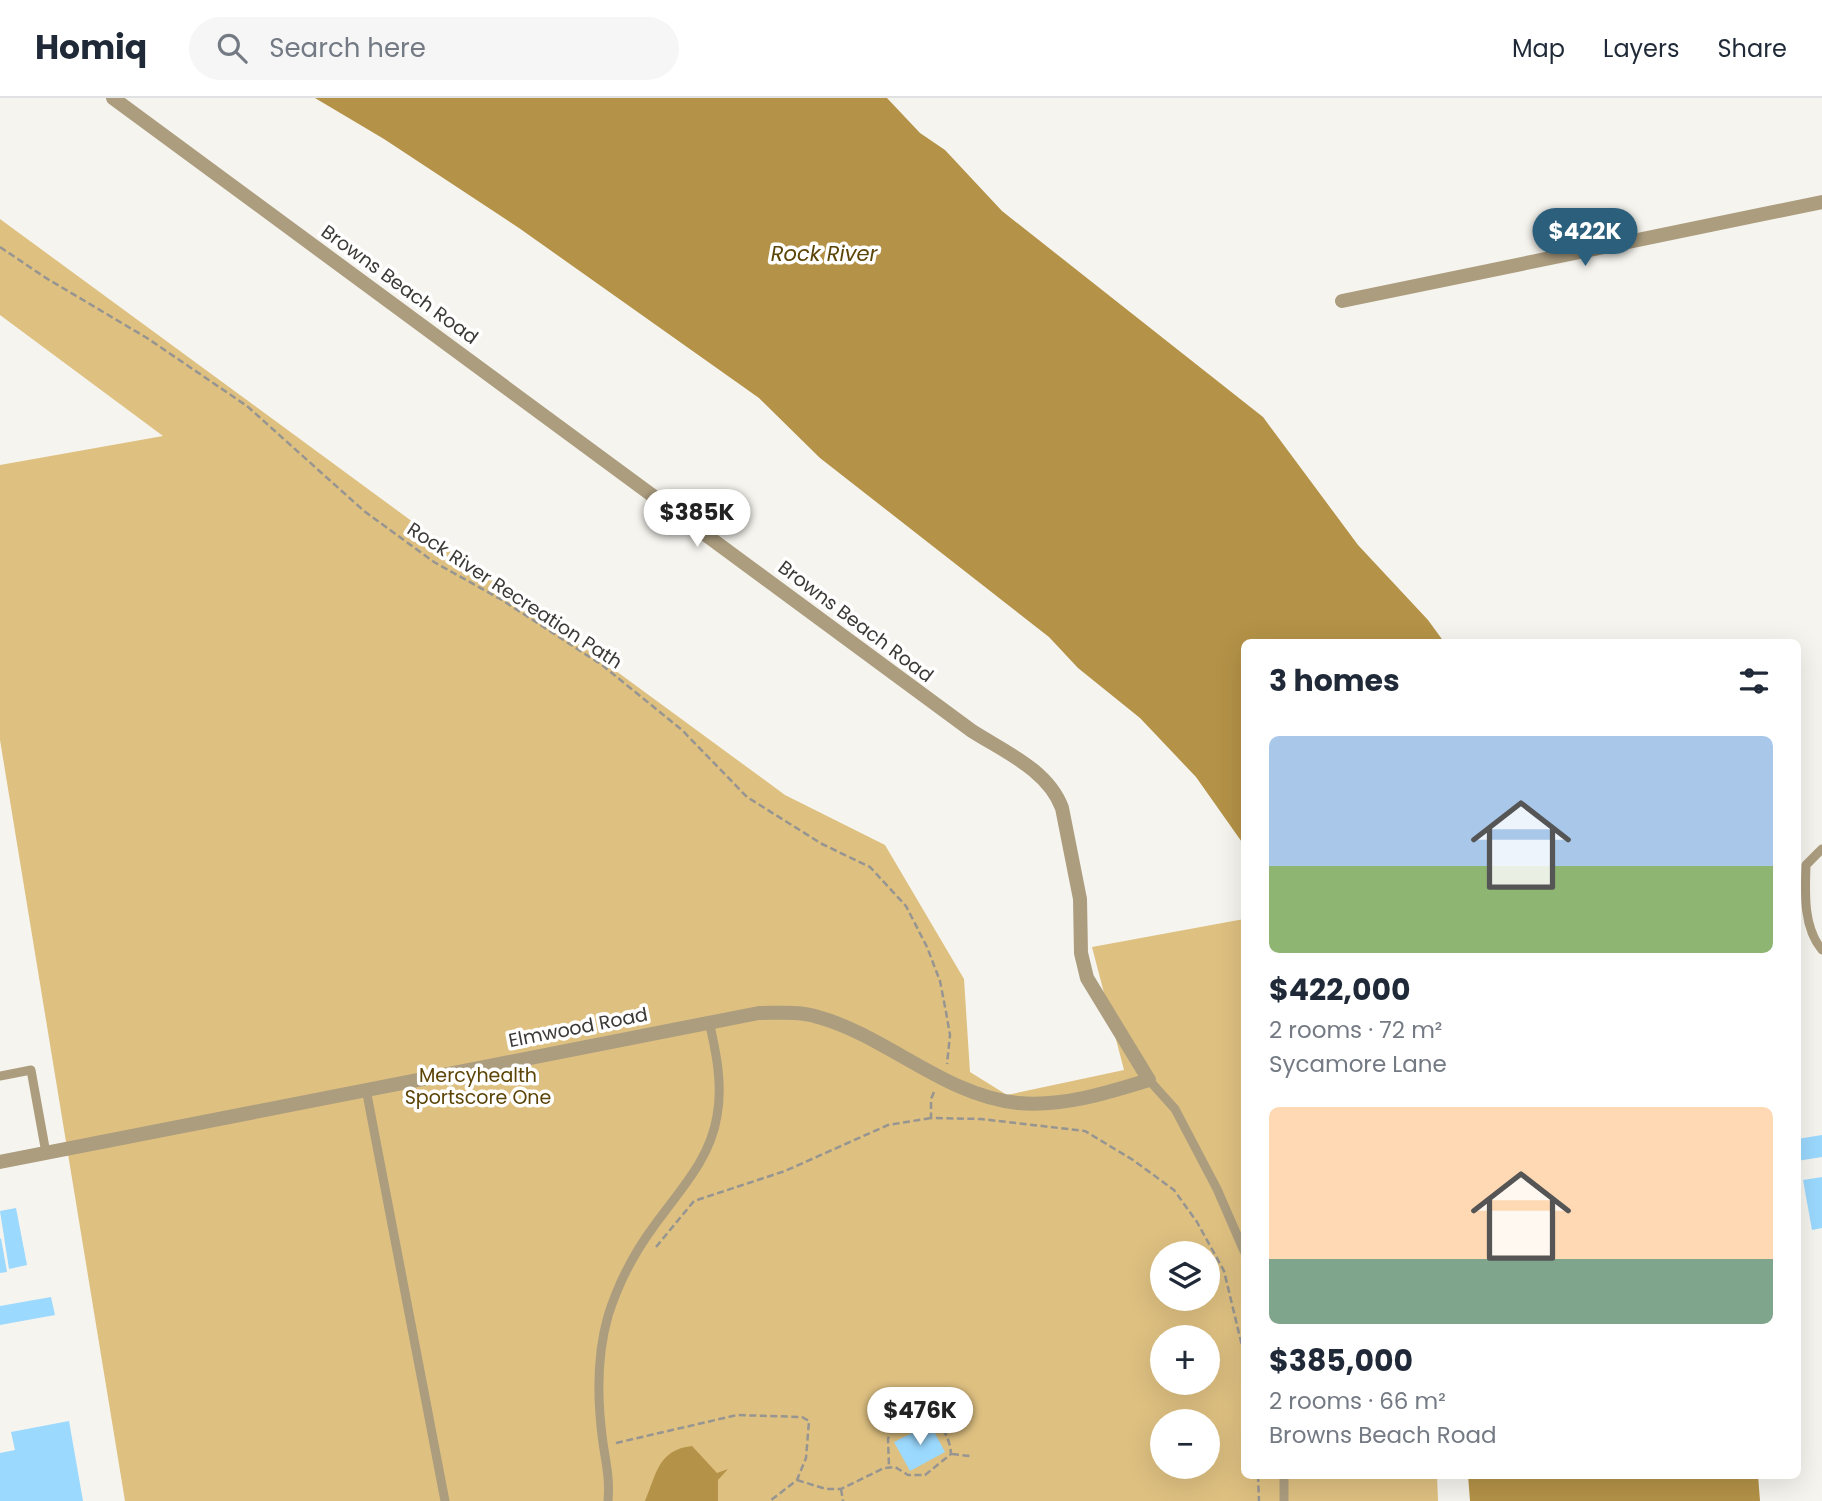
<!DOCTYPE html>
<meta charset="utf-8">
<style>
:root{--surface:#fff;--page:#f6f6f7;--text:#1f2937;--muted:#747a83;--line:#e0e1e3;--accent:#2b5f7c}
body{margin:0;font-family:Poppins,sans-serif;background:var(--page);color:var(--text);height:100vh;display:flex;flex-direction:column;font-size:26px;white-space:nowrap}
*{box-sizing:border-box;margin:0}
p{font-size:23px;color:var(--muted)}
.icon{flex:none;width:38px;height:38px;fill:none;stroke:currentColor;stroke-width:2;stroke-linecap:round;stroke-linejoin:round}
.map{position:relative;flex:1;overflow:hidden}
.sheet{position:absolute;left:1241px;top:541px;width:560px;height:840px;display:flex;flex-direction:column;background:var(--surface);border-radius:10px;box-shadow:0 7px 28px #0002}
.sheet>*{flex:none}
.fabs{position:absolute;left:1150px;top:1143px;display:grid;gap:14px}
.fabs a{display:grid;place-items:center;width:70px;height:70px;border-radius:50%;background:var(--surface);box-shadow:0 7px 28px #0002;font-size:35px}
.price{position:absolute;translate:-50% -60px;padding:0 16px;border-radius:24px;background:#fff;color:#222;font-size:23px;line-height:46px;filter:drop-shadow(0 2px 4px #0008)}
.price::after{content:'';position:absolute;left:50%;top:42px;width:21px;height:16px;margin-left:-10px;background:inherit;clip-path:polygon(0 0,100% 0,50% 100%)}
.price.on{background:var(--accent);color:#fff}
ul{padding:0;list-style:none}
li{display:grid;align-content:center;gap:14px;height:371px;padding:0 28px}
li span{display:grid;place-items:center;height:217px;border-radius:10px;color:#555}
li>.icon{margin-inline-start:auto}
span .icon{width:126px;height:126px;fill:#fffc;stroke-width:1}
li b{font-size:30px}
h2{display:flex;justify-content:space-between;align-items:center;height:84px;padding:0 28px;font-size:30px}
header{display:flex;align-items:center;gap:42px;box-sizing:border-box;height:98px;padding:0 35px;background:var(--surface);border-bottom:2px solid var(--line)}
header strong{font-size:33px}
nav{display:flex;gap:38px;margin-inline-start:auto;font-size:24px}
.search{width:490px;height:63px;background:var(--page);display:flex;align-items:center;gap:18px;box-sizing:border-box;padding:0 24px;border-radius:38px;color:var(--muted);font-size:26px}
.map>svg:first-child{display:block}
.green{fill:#dec081;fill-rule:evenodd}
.water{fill:#b49247}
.building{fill:#9bd9fe}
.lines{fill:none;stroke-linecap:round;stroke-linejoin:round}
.path{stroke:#979591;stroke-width:2.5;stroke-dasharray:7 3.5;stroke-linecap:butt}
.lane{stroke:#ac9d7f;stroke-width:9}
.street{stroke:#ac9d7f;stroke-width:14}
.labels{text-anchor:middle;stroke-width:7;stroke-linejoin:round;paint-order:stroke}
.street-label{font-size:19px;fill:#3b3a38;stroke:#fff}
.park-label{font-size:19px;fill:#5c4406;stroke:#fff}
.water-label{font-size:21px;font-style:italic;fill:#5c4507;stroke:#fff}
</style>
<header>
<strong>Homiq</strong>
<div class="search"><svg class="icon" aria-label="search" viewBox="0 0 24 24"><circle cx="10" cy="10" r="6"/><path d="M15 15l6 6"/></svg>Search here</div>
<nav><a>Map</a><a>Layers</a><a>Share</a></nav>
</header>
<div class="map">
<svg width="1822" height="1403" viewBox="0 0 1822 1403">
<rect width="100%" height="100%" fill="#f6f4ee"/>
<path class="green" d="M0,121l785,576 100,50 79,134 6,93 37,23 117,-25 -32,-123 152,-28v556h193l1,26h-1313l-125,-761v-275l163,-29 -163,-121zM1162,1155h46v45h-46zM1162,1239h46v45h-46zM1162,1323h46v45h-46z"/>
<g class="water">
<path d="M315,0h572l33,35 25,17 57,61 261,206 95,128 70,75 16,22h-200v203l-48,-68 -56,-59 -62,-50 -29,-31 -229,-179 -61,-60 -240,-170 -135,-89z"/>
<path d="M692,1348l25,27 11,-4 -10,11v21h-73c12,-28 13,-51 47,-55z"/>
<path d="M1468,1377h290l2,26h-290z"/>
</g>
<g class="building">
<path d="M1822,1037v22l-25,4v-22z"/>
<path d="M1822,1079v51l-10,2 -9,-50z"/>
<path d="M16,1110l11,57 -18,4 -9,-58z"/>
<path d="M1,1140l6,34 -7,1v-34z"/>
<path d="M51,1199l4,18 -55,10v-19z"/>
<path d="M69,1323l14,80h-83v-48l15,-3 -4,-18z"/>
<path d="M930,1326l15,28 -35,19 -16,-29z"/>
</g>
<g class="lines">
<g class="path">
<path d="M0,149l46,31 101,60 100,68 117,105 70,51 68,38 100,65 80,65 65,67 75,47 48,23 36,39 21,41 13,34 6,31 4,23 -3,29"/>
<path d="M934,994l-3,7v19l50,1 104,12 48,29 41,30 23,32 27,49 20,83"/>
<path d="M656,1149l38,-46 91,-30 103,-46 43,-7"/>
<path d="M875,1311l16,21"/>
<path d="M931,1319l6,-17"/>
<path d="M616,1345l121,-28 65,2 7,4 -3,37 -9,22 -27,21"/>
<path d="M952,1356l18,2"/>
<path d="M1258,1377l1,26"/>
<path d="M797,1382l29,9h15l43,-21 11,-1 13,8h17l26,-21c-1,-15 -8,-28 -20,-37l-9,1 -31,12 -3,9 1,28"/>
<path d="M841,1391l2,12"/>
</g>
<g class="lane">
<path d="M1822,751l-16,16c-1,28 -3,62 16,85"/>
<path d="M0,978l31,-6 15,83"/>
<path d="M1149,982l26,29 42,80 27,62"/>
<path d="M366,991l79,412"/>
<path d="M608,1403c2,-21 -2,-38 -5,-58 -6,-43 -7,-85 5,-127 10,-32 26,-63 46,-90 25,-35 56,-66 63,-110 6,-32 -1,-64 -8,-95"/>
<path d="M1284,1403v-26"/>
</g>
<g class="street">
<path d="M1342,203l480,-99"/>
<path d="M0,1064l759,-149c20,0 40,-2 59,4 69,19 127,79 200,86 45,4 89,-10 131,-23l-62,-102 -6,-25 -1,-54 -18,-91c-14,-38 -57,-56 -90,-77l-859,-633"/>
</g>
</g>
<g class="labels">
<g class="street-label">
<text transform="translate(400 186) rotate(36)" y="7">Browns Beach Road</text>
<text transform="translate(515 497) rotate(33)" y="7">Rock River Recreation Path</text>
<text transform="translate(856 523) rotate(37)" y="7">Browns Beach Road</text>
<text transform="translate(578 929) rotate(-11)" y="7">Elmwood Road</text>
</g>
<g class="park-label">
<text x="478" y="984">Mercyhealth<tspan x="478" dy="22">Sportscore One</tspan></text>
</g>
<g class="water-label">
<text x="824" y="163">Rock River</text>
</g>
</g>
</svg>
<div class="fabs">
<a><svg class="icon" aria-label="layers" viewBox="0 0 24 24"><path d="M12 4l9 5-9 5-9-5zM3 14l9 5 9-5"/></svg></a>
<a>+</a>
<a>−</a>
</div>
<b class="price on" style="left:1585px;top:170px">$422K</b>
<b class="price" style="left:697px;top:451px">$385K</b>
<b class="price" style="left:920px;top:1349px">$476K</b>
<section class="sheet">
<h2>3 homes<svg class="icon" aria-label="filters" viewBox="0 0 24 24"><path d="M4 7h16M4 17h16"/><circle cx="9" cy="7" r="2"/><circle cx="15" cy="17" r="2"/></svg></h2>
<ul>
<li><span style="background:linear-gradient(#a9c7e8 60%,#8fb573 0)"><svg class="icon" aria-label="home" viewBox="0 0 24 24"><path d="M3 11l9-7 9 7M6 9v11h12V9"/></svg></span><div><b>$422,000</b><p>2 rooms · 72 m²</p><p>Sycamore Lane</p></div></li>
<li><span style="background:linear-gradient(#ffd9b3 70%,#7fa58c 0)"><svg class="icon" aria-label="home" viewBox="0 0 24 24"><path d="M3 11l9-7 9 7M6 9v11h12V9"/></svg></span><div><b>$385,000</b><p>2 rooms · 66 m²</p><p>Browns Beach Road</p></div></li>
</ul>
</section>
</div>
